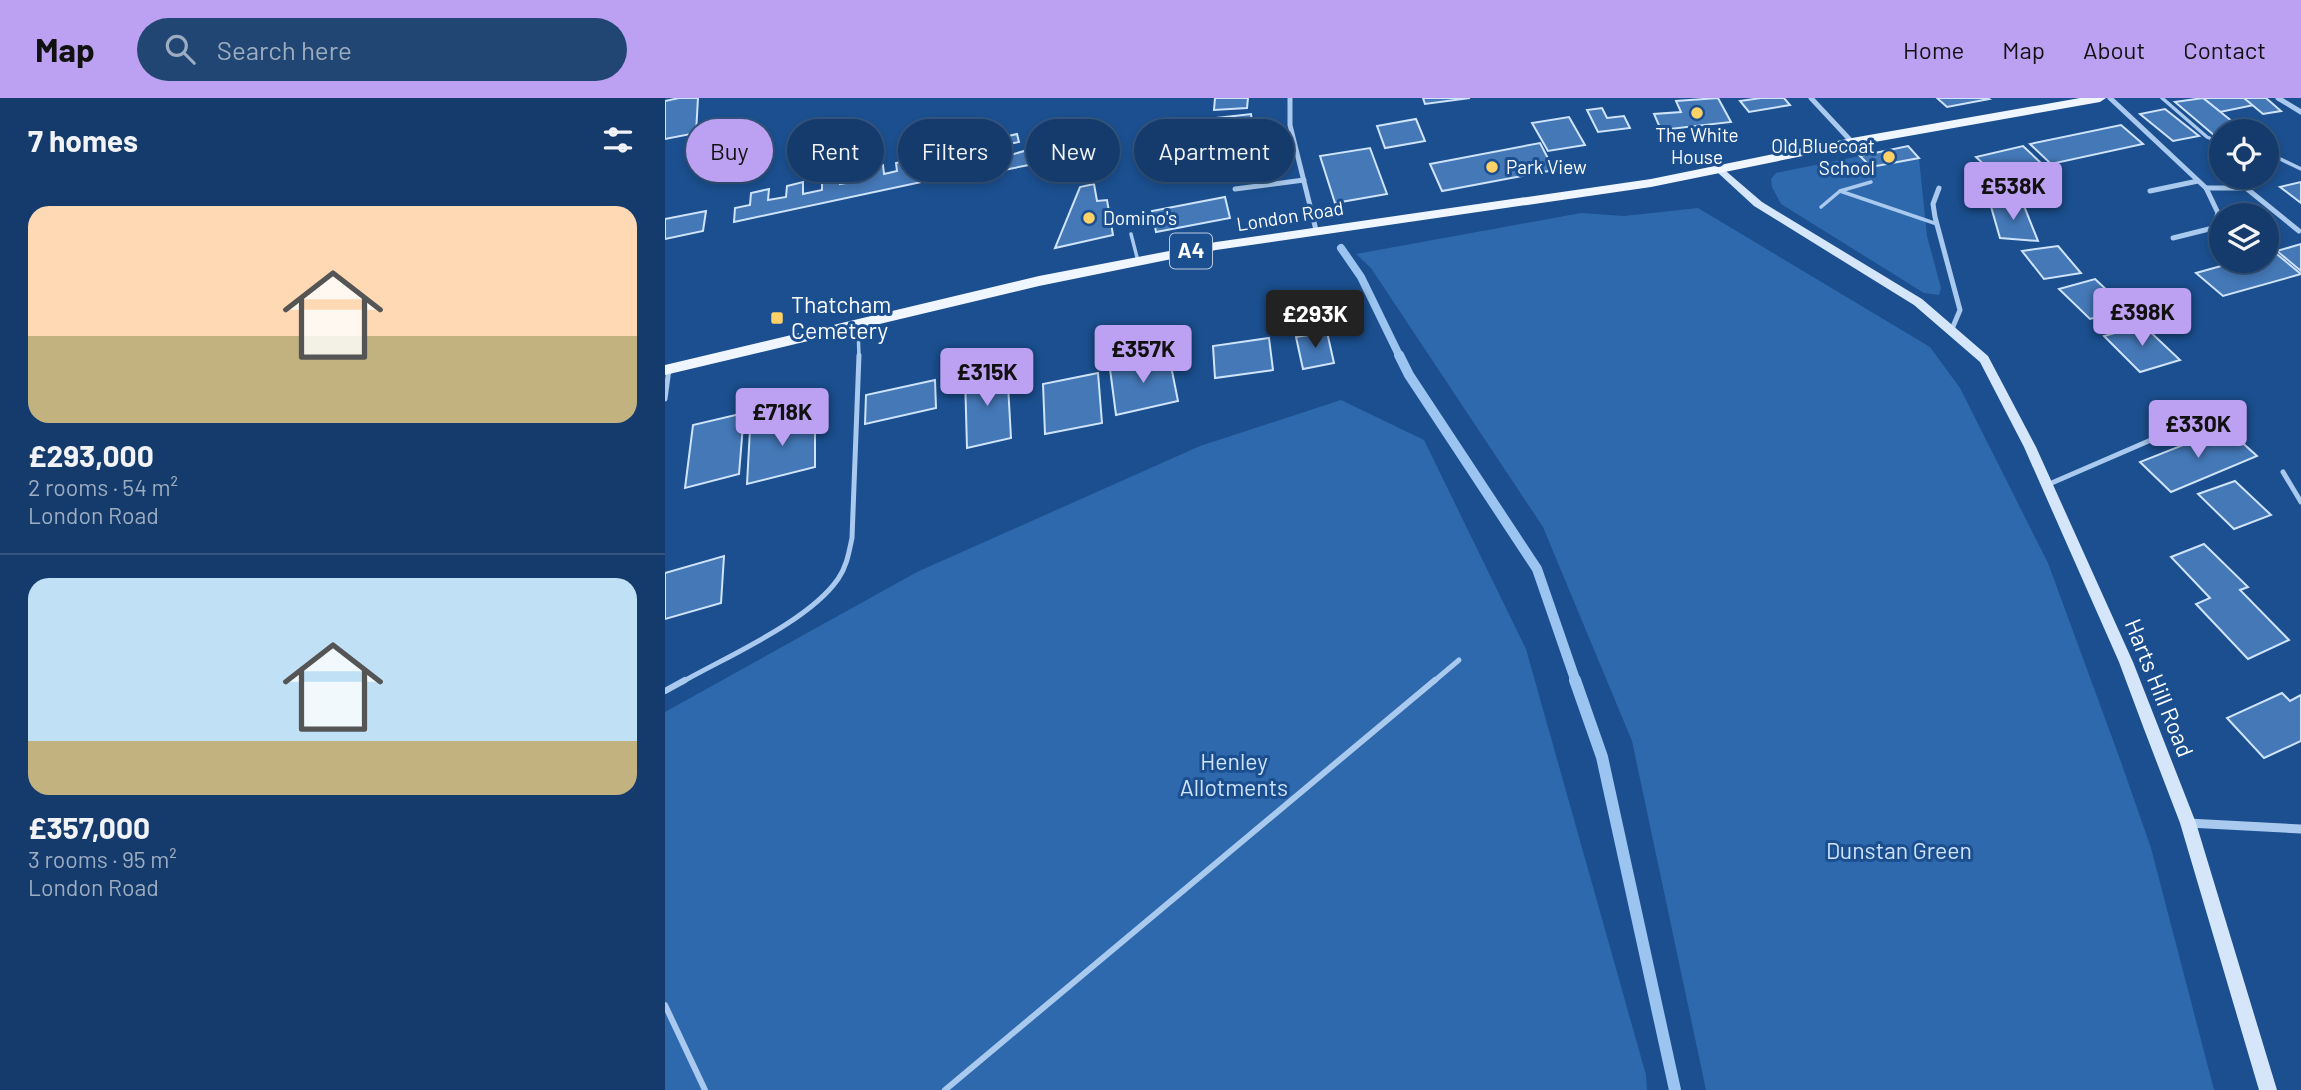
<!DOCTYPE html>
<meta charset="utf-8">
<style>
:root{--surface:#143b6b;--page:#214673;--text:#f1f3f6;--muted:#9dadc1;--line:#33557e;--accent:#bca0f2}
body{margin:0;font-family:Barlow,sans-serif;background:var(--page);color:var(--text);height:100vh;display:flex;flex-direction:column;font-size:26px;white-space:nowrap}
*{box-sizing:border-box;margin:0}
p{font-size:23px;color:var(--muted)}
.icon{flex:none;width:38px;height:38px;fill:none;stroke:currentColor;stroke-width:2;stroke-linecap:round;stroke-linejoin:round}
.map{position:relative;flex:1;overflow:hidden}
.side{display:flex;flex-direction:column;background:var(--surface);width:665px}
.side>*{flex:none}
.banner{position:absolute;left:21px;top:21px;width:665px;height:63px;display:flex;gap:14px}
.fabs{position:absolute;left:1544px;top:21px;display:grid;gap:14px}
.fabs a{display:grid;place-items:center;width:70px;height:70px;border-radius:50%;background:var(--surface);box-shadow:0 4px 10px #0003,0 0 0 2px var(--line);font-size:35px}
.price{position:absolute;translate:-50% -60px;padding:0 16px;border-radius:7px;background:var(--accent);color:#111;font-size:23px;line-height:46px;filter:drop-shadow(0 2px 4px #0008)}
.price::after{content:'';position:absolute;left:50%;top:42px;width:21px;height:16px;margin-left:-10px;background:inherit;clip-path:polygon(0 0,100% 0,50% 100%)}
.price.active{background:#222;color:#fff}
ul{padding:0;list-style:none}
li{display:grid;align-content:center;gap:14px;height:371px;padding:0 28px}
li+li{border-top:2px solid var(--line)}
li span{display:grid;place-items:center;height:217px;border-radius:21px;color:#555}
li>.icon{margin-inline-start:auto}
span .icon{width:126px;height:126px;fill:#fffc;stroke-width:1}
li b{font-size:30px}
h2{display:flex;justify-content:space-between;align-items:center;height:84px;padding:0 28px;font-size:30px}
.tag{padding:0 24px;border-radius:32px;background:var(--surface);box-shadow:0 4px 10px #0003,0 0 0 2px var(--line);font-size:24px;line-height:63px}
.tag.active{background:var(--accent);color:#111}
header{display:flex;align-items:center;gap:42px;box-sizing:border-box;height:98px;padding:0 35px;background:var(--accent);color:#111}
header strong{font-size:33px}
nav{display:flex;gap:38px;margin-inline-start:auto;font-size:24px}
.search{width:490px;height:63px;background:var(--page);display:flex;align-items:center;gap:18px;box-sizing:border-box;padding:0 24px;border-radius:38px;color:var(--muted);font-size:26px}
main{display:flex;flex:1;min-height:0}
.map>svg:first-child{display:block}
.green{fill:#2e69ad}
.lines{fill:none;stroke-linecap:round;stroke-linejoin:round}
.stream-far2{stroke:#9cc4f0;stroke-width:8}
.stream-far1{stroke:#9cc4f0;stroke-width:10}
.stream{stroke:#9cc4f0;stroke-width:12}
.building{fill:#4478b7;stroke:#cfe3fa;stroke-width:2}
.lane-far2{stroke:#a9c9ee;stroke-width:3.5}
.lane-far1{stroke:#a9c9ee;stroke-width:5}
.lane{stroke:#a9c9ee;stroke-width:6}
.street-far1{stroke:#a9c9ee;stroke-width:5}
.street{stroke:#a9c9ee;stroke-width:9}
.secondary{fill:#d6e6fa;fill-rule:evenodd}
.primary{fill:#f0f6ff;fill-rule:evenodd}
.poi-dot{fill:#ffd166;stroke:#1b4f8f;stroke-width:2.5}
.labels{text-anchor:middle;stroke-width:6;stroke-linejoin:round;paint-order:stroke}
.far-poi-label{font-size:19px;fill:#fff;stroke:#1b4f8f;text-anchor:start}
.far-street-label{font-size:19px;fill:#fff;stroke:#1b4f8f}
.shield{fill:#1b4f8f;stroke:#bbcadd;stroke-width:2}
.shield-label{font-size:21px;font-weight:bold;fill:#fff}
.poi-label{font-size:23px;fill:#fff;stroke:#1b4f8f;text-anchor:start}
.street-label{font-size:23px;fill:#fff;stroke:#1b4f8f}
.park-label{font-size:23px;fill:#cfe3fa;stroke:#1b4f8f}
</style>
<header>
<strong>Map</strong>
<div class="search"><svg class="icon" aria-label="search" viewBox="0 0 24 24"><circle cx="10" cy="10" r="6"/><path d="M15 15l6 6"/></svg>Search here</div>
<nav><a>Home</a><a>Map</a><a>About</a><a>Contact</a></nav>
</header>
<main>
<section class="side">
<h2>7 homes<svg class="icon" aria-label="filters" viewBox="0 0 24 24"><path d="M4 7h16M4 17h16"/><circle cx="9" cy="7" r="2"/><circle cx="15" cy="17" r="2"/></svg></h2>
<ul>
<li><span style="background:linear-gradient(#ffd9b3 60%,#c2b280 0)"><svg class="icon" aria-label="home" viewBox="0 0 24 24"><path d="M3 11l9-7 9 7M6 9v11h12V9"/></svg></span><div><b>£293,000</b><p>2 rooms · 54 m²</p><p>London Road</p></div></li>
<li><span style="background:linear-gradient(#bfe0f5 75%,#c2b280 0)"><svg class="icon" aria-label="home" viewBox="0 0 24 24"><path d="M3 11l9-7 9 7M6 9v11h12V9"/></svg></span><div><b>£357,000</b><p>3 rooms · 95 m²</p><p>London Road</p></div></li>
</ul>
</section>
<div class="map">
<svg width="1636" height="992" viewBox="0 0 1636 992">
<rect width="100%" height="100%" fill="#1b4f8f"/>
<g class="green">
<path d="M1195,58l11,11 48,-9 8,78 14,52 -2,7 -15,-2 -143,-89 -9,-17 -1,-8 5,-6z"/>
<path d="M1033,110l232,139 30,41 88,175 73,199 30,86 63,242h-508l-74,-349 -89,-214 -172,-259 -15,-14 225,-41 43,3z"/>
<path d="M676,302l83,40 102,209 120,426 1,15h-982v-378l252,-140 283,-126z"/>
</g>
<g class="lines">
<path class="stream-far2" d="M676,150l20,29 39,80"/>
<path class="stream-far1" d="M734,257l10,20 128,194 39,113"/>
<path class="stream" d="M910,582l27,77 73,333"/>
</g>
<g class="building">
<path d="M14,0h19l-2,35 -31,6v-38z"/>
<path d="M550,0h33l-1,10 -33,2z"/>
<path d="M758,0h47l-45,6z"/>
<path d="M1053,0l13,24 -70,8 -7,-16 27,-2 -5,-11z"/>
<path d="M1096,0h23l6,7 -41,7 -9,-11z"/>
<path d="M1272,0h50l2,1 -42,8z"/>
<path d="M1538,0h41l10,7 -34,7z"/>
<path d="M1538,0l40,32 -22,1v4l-6,1 -40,-34z"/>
<path d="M1579,0h22l15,13 -18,3z"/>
<path d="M937,10l5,10 17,-2 6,12 -32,4 -11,-22z"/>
<path d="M1500,11l34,27 -26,5 -33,-27z"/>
<path d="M586,16l6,44 -35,4 -5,-44z"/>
<path d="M904,19l16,28 -37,6 -16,-28z"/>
<path d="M751,21l9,22 -40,7 -8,-22z"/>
<path d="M1456,27l22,19 -92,20 -21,-20z"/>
<path d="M352,36l2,8 -26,5 -2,-7z"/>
<path d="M392,39l6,21 -29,6 -3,-15 8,-2 -2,-6z"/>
<path d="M411,40l4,14 -13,3 -4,-14z"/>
<path d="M875,45l14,27 -112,21 -12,-27z"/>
<path d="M1243,48l11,12 -48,9 -11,-11z"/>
<path d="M1358,48l19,18 -47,11 -19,-18z"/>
<path d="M705,50l17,46 -52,9 -15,-47z"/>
<path d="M366,51l3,15 -35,7 -2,-12z"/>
<path d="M291,53l3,23 -225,48 1,-14 15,-3 1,-12 18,-4 -1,11 18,-3 1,-11 16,-4v12l19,-4v-12l18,-4v10l18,-3 -1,-11 26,-5 1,9 13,-3 -1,-8 23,-5v9l7,-1 6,-1 -1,-8z"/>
<path d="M1636,84v21l-21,-16z"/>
<path d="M429,86l3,17 10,-1 6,35 -58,13 25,-61z"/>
<path d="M560,99l5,21 -74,14 -4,-21z"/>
<path d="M1325,105l34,3 14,35 -38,-3z"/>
<path d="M41,113l-3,20 -38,8v-20z"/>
<path d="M1636,146v27l-24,-20z"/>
<path d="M1393,148l23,27 -37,6 -22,-28z"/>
<path d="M1608,153l28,23 -78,22 -27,-23 43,-12h27v-8z"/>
<path d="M1430,181l32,30 -37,10 -31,-30z"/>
<path d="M1478,227l37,35 -40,12 -36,-36z"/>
<path d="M662,234l7,31 -31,6 -7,-32z"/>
<path d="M604,240l4,32 -58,8 -2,-32z"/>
<path d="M504,258l9,45 -62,14 -6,-46z"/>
<path d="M342,269l4,71 -44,10 -2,-72z"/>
<path d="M433,275l4,50 -57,11 -2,-50z"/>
<path d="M270,282l1,28 -71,16 1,-29z"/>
<path d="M150,314v55l-68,17 3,-55z"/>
<path d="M79,315l-5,61 -54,14 8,-63z"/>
<path d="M1561,330l31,28 -86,36 -31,-30z"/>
<path d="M1570,383l36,34 -37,14 -36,-35z"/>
<path d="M1539,446l44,43 -8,3 49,50 -41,19 -52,-55 14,-6 -39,-41z"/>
<path d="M59,458l-3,47 -56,16v-46z"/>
<path d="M1617,595l8,8 11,-6v46l-37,17 -37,-40z"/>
</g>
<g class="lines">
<g class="lane-far2">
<path d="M1497,0l45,39 14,6"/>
<path d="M1601,54l35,17"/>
<path d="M1175,93l97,33"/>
<path d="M1156,109l19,-16 31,-9"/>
<path d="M466,136l7,27"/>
<path d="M193,228l1,31"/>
</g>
<g class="lane-far1">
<path d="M0,301l4,-30"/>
<path d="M1618,374l18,30"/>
<path d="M1382,387l134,-58"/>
<path d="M17,584c46,-26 127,-61 156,-103 9,-13 11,-27 14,-41l7,-183"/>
<path d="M768,584l26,-22"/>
</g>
<g class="lane">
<path d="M0,593l20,-11"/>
<path d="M0,907l40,85"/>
<path d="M280,992l490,-410"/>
</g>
<g class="street-far1">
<path d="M625,0v27l26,105"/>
<path d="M1146,0l41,44"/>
<path d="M1445,0l96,90 12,25 -5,15 -40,10"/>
<path d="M1613,0l23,14"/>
<path d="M1274,90l-6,16 2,13 25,93 -8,19"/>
<path d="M1541,90h40l53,43"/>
<path d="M570,91l69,-9"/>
<path d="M1485,93l48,-10"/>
</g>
<path class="street" d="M1523,725l113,6"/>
<path class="secondary" d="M1055,68l42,36 160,97 66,57 48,91 97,215 63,161 81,267h-18l-79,-267 -36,-94 -25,-67 -95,-215 -44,-85 -66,-57 -160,-99 -38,-35v-4z"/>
<path class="primary" d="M1415,0h26l-6,4 -248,44 -201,41 -435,63 -177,36 -374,89v-10l374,-89 177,-34 435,-63 201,-41z"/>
</g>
<g class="poi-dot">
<circle cx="1032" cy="15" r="7"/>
<circle cx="1224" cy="59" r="7"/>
<circle cx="827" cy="69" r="7"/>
<circle cx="424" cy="120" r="7"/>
<rect x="105" y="213" width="14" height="14" rx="3.5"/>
</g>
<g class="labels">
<g class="far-poi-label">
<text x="1032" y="44" text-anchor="middle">The White<tspan x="1032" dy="22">House</tspan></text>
<text x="1210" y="55" text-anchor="end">Old Bluecoat<tspan x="1210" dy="22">School</tspan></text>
<text x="841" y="76">Park View</text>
<text x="438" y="127">Domino's</text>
</g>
<g class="far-street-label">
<text transform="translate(625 118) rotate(-9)" y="7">London Road</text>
</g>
<rect class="shield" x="505" y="135.5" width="42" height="35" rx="5"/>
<g class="shield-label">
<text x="526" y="160">A4</text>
</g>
<g class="poi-label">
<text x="126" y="215">Thatcham<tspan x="126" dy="26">Cemetery</tspan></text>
</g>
<g class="street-label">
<text transform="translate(1494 590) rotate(68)" y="8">Harts Hill Road</text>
</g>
<g class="park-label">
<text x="569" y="672">Henley<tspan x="569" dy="26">Allotments</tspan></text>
<text x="1234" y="761">Dunstan Green</text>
</g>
</g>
</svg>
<div class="fabs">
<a><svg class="icon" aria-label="locate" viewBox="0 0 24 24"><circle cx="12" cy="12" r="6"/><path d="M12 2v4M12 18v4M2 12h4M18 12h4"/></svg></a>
<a><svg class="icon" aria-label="layers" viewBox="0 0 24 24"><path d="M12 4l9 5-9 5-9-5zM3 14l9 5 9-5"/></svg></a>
</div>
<b class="price" style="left:1348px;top:124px">£538K</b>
<b class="price" style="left:1477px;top:250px">£398K</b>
<b class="price active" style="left:650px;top:252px">£293K</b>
<b class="price" style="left:478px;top:287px">£357K</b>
<b class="price" style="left:322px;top:310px">£315K</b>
<b class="price" style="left:117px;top:350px">£718K</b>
<b class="price" style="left:1533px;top:362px">£330K</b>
<div class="banner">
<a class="tag active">Buy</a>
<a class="tag">Rent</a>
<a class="tag">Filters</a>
<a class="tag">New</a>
<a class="tag">Apartment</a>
</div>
</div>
</main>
